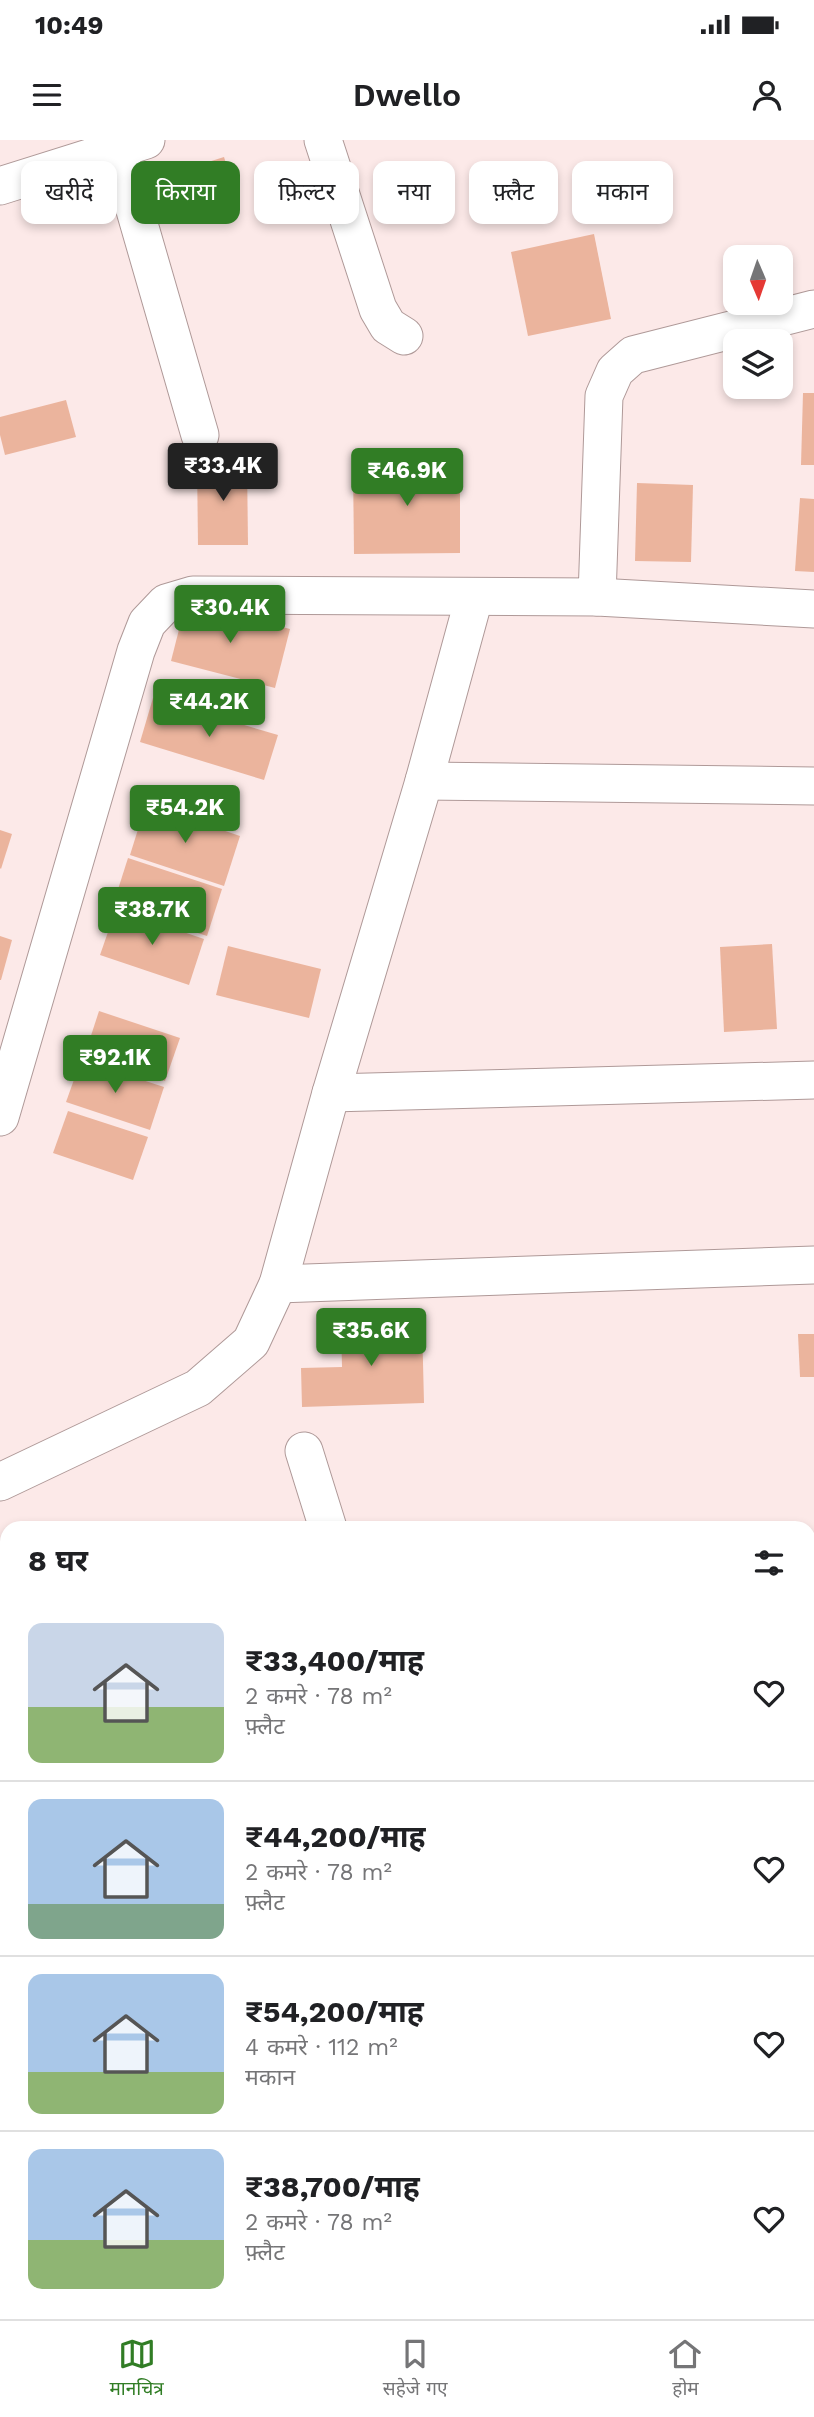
<!DOCTYPE html>
<html lang="hi">
<meta charset="utf-8">
<style>
:root{--surface:#fff;--page:#f2f2f2;--text:#202124;--muted:#757577;--line:#e0e0e0;--accent:#317d25}
body{margin:0;font-family:"Work Sans","Noto Sans Devanagari",sans-serif;background:var(--page);color:var(--text);height:100vh;display:flex;flex-direction:column;font-size:26px;white-space:nowrap}
*{box-sizing:border-box;margin:0}
p{font-size:23px;color:var(--muted)}
.icon{flex:none;width:38px;height:38px;fill:none;stroke:currentColor;stroke-width:2;stroke-linecap:round;stroke-linejoin:round}
.map{position:relative;flex:1;overflow:hidden}
.panel{position:absolute;left:0px;top:1381px;width:816px;height:800px;display:flex;flex-direction:column;background:var(--surface);border-radius:21px 21px 0 0;box-shadow:0 4px 10px #0003}
.panel>*{flex:none}
.banner{position:absolute;left:21px;top:21px;width:774px;height:63px;display:flex;gap:14px}
.needle{width:46px;rotate:178deg}
.buttons{position:absolute;left:723px;top:105px;display:grid;gap:14px}
.buttons a{display:grid;place-items:center;width:70px;height:70px;border-radius:14px;background:var(--surface);box-shadow:0 4px 10px #0003;font-size:35px}
.price{position:absolute;translate:-50% -60px;padding:0 16px;border-radius:7px;background:var(--accent);color:#fff;font-size:23px;line-height:46px;filter:drop-shadow(0 2px 4px #0008)}
.price::after{content:'';position:absolute;left:50%;top:42px;width:21px;height:16px;margin-left:-10px;background:inherit;clip-path:polygon(0 0,100% 0,50% 100%)}
.price.current{background:#222;color:#fff}
ul{padding:0;list-style:none}
li{display:flex;align-items:center;gap:21px;height:175px;padding:0 28px}
li+li{border-top:2px solid var(--line)}
li span{display:grid;place-items:center;flex:none;width:196px;height:140px;border-radius:14px;color:#555}
li>.icon{margin-inline-start:auto}
span .icon{width:84px;height:84px;fill:#fffc;stroke-width:1}
li b{font-size:30px}
h2{display:flex;justify-content:space-between;align-items:center;height:84px;padding:0 28px;font-size:30px}
.chip{padding:0 24px;border-radius:14px;background:var(--surface);box-shadow:0 4px 10px #0003;font-size:24px;line-height:63px}
.chip.current{background:var(--accent);color:#fff}
.status{display:flex;justify-content:space-between;align-items:center;height:49px;padding:0 35px;background:var(--surface);direction:ltr}
.status svg{height:19px;fill:currentColor}
header{display:flex;justify-content:space-between;align-items:center;height:91px;padding:0 28px;background:var(--surface);font-size:32px;font-weight:600}
.menu{display:flex;justify-content:space-around;align-items:center;height:98px;border-top:2px solid var(--line);background:var(--surface);font-size:19px;color:var(--muted)}
.menu a{display:grid;justify-items:center;gap:4px}
.menu .current{color:var(--accent)}
.map>svg:first-child{display:block}
.green{fill:#dfc5a9}
.lines{fill:none;stroke-linecap:round;stroke-linejoin:round}
.stream{stroke:#efc3e9;stroke-width:10}
.building{fill:#ebb49d}
.street-casing{stroke:#af9998;stroke-width:39}
.secondary-casing{stroke:#af9998;stroke-width:41}
.path{stroke:#bcacac;stroke-width:4.5;stroke-dasharray:3.5 5;stroke-linecap:butt}
.street{stroke:#fff;stroke-width:37}
.secondary{stroke:#fff;stroke-width:38}
</style>
<div class="status"><b>10:49</b><svg viewBox="0 0 49 12"><path d="M0 12V9h3v3zM5 12V6h3v6zM10 12V3h3v9zM15 12V0h3v12zM26 1h20v11H26zM47 4h2v5h-2z"/></svg></div>
<header><svg class="icon" aria-label="menu" viewBox="0 0 24 24"><path d="M4 6h16M4 12h16M4 18h16"/></svg>Dwello<svg class="icon" aria-label="person" viewBox="0 0 24 24"><circle cx="12" cy="8" r="4"/><path d="M4 21q1-7 8-7t8 7"/></svg></header>
<div class="map">
<svg width="814" height="2179" viewBox="0 0 814 2179">
<rect width="100%" height="100%" fill="#fce9e8"/>
<g class="green">
<path d="M814,1818v114l-5,1 -1,-114z"/>
<path d="M7,1976v103l-7,-7v-95z"/>
</g>
<g class="lines">
<path class="stream" d="M808,1834l6,-2"/>
</g>
<g class="building">
<path d="M224,17l8,26 -56,18 -9,-26z"/>
<path d="M594,94l17,85 -83,17 -17,-84z"/>
<path d="M803,253h11v72h-13z"/>
<path d="M66,260l10,37 -71,18 -5,-20v-18z"/>
<path d="M247,321l1,84h-50l-1,-83z"/>
<path d="M460,323v90l-106,1 -1,-90z"/>
<path d="M637,343l56,2 -2,77 -56,-1z"/>
<path d="M800,358l14,1v73l-19,-1z"/>
<path d="M186,462l104,27 -15,59 -104,-27z"/>
<path d="M153,558l125,37 -14,45 -124,-38z"/>
<path d="M146,664l94,32 -16,50 -94,-31z"/>
<path d="M0,690l12,4 -11,35 -1,-1z"/>
<path d="M128,718l94,31 -15,47 -94,-31z"/>
<path d="M116,769l88,30 -15,46 -89,-30z"/>
<path d="M0,796l12,4 -11,40h-1z"/>
<path d="M772,804l5,85 -53,3 -4,-85z"/>
<path d="M228,806l93,23 -12,49 -93,-23z"/>
<path d="M99,871l81,27 -15,43 -80,-27z"/>
<path d="M81,920l83,27 -14,43 -84,-28z"/>
<path d="M68,971l80,26 -15,43 -80,-27z"/>
<path d="M422,1182l2,81 -122,4 -1,-39 41,-1 -1,-43z"/>
<path d="M798,1194h16v43h-14z"/>
<path d="M814,2129v50h-44l-2,-5h40v-44z"/>
</g>
<g class="lines">
<defs>
<g id="street">
<path d="M323,0l55,169 10,17 16,10"/>
<path d="M117,8l83,287"/>
<path d="M0,46l146,-46"/>
<path d="M597,457l217,12"/>
<path d="M424,641l390,5"/>
<path d="M331,953l483,-13"/>
<path d="M0,977l136,-466 11,-28 19,-20 27,-8 404,2 7,-201 11,-25 18,-16 181,-46"/>
<path d="M278,1144l536,-19"/>
<path d="M304,1311l24,77"/>
<path d="M0,1342l198,-94 53,-46 27,-58 53,-191 93,-312 50,-183"/>
<path d="M0,1603l7,-1"/>
<path d="M808,1764l6,-1"/>
<path d="M0,1939l7,-2"/>
<path d="M808,2080l6,-1"/>
<path d="M341,2179l25,-5"/>
</g>
<g id="secondary">
<path d="M808,1975l6,-1"/>
<path d="M0,2141l7,-2"/>
</g>
</defs>
<use href="#street" class="street-casing"/>
<use href="#secondary" class="secondary-casing"/>
<path class="path" d="M808,1893l6,-1"/>
<use href="#street" class="street"/>
<use href="#secondary" class="secondary"/>
</g>
</svg>
<div class="buttons">
<a><svg class="needle" viewBox="-14 -14 28 28"><path d="M0-13l5 13h-10z" fill="#e53935"/><path d="M0 13l5-13h-10z" fill="#757577"/></svg></a>
<a><svg class="icon" aria-label="layers" viewBox="0 0 24 24"><path d="M12 4l9 5-9 5-9-5zM3 14l9 5 9-5"/></svg></a>
</div>
<b class="price current" style="left:223px;top:363px">₹33.4K</b>
<b class="price" style="left:407px;top:368px">₹46.9K</b>
<b class="price" style="left:230px;top:505px">₹30.4K</b>
<b class="price" style="left:209px;top:599px">₹44.2K</b>
<b class="price" style="left:185px;top:705px">₹54.2K</b>
<b class="price" style="left:152px;top:807px">₹38.7K</b>
<b class="price" style="left:115px;top:955px">₹92.1K</b>
<b class="price" style="left:371px;top:1228px">₹35.6K</b>
<div class="banner">
<a class="chip">खरीदें</a>
<a class="chip current">किराया</a>
<a class="chip">फ़िल्टर</a>
<a class="chip">नया</a>
<a class="chip">फ़्लैट</a>
<a class="chip">मकान</a>
</div>
<section class="panel">
<h2>8 घर<svg class="icon" aria-label="filters" viewBox="0 0 24 24"><path d="M4 7h16M4 17h16"/><circle cx="9" cy="7" r="2"/><circle cx="15" cy="17" r="2"/></svg></h2>
<ul>
<li><span style="background:linear-gradient(#c9d6e8 60%,#8fb573 0)"><svg class="icon" aria-label="home" viewBox="0 0 24 24"><path d="M3 11l9-7 9 7M6 9v11h12V9"/></svg></span><div><b>₹33,400/माह</b><p>2 कमरे · 78 m²</p><p>फ़्लैट</p></div><svg class="icon" aria-label="heart" viewBox="0 0 24 24"><path d="M12 20l-8-8c-3-5 5-10 8-4 3-6 11-1 8 4z"/></svg></li>
<li><span style="background:linear-gradient(#a9c7e8 75%,#7fa58c 0)"><svg class="icon" aria-label="home" viewBox="0 0 24 24"><path d="M3 11l9-7 9 7M6 9v11h12V9"/></svg></span><div><b>₹44,200/माह</b><p>2 कमरे · 78 m²</p><p>फ़्लैट</p></div><svg class="icon" aria-label="heart" viewBox="0 0 24 24"><path d="M12 20l-8-8c-3-5 5-10 8-4 3-6 11-1 8 4z"/></svg></li>
<li><span style="background:linear-gradient(#a9c7e8 70%,#8fb573 0)"><svg class="icon" aria-label="home" viewBox="0 0 24 24"><path d="M3 11l9-7 9 7M6 9v11h12V9"/></svg></span><div><b>₹54,200/माह</b><p>4 कमरे · 112 m²</p><p>मकान</p></div><svg class="icon" aria-label="heart" viewBox="0 0 24 24"><path d="M12 20l-8-8c-3-5 5-10 8-4 3-6 11-1 8 4z"/></svg></li>
<li><span style="background:linear-gradient(#a9c7e8 65%,#8fb573 0)"><svg class="icon" aria-label="home" viewBox="0 0 24 24"><path d="M3 11l9-7 9 7M6 9v11h12V9"/></svg></span><div><b>₹38,700/माह</b><p>2 कमरे · 78 m²</p><p>फ़्लैट</p></div><svg class="icon" aria-label="heart" viewBox="0 0 24 24"><path d="M12 20l-8-8c-3-5 5-10 8-4 3-6 11-1 8 4z"/></svg></li>
</ul>
</section>
</div>
<nav class="menu">
<a class="current"><svg class="icon" aria-label="map" viewBox="0 0 24 24"><path d="M3 6l6-2 6 2 6-2v14l-6 2-6-2-6 2zM9 4v14M15 6v14"/></svg>मानचित्र</a>
<a><svg class="icon" aria-label="saved" viewBox="0 0 24 24"><path d="M7 4h10v16l-5-4-5 4z"/></svg>सहेजे गए</a>
<a><svg class="icon" aria-label="home" viewBox="0 0 24 24"><path d="M3 11l9-7 9 7M6 9v11h12V9"/></svg>होम</a>
</nav>
